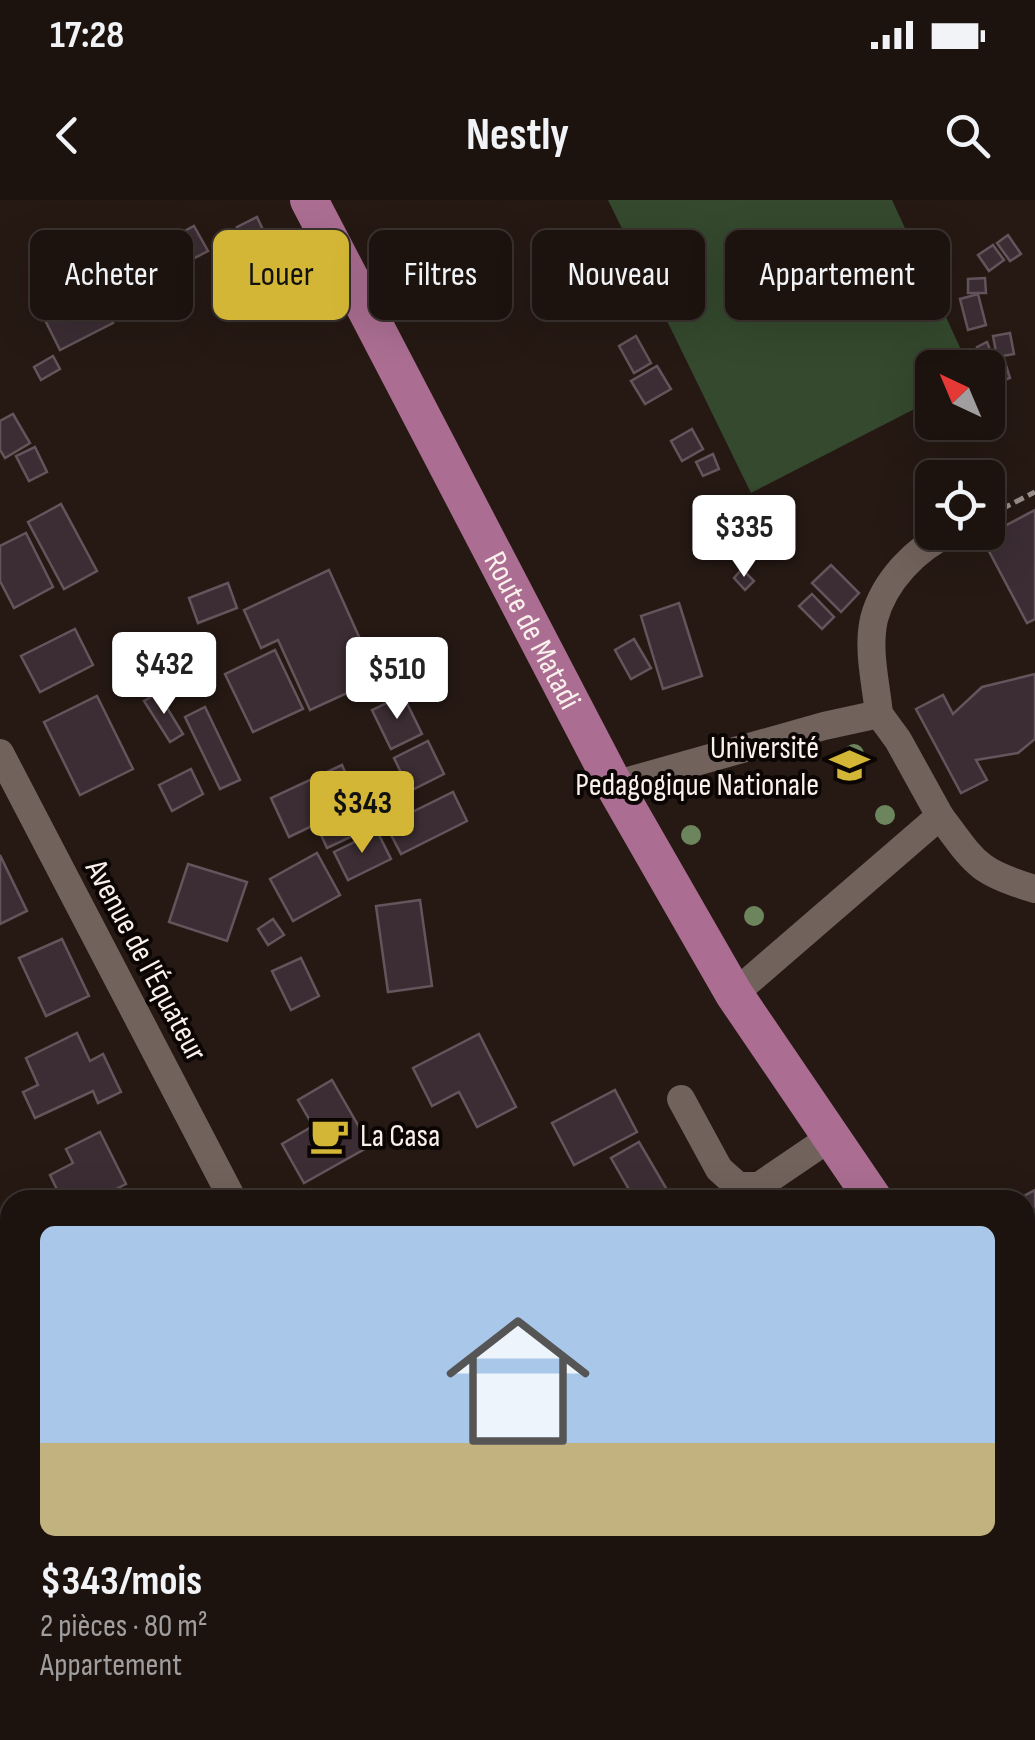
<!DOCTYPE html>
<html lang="fr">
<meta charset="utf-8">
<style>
:root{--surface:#1c130f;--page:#251c18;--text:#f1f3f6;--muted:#a09e9e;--line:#3a322f;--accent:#d3b635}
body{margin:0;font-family:"Sofia Sans Condensed",sans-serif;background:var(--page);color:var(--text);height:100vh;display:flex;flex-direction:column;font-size:38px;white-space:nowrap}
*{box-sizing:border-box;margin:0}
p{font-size:32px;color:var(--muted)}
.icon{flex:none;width:55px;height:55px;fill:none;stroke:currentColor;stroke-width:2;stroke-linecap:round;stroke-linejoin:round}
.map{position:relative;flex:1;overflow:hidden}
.drawer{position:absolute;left:0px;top:990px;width:1035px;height:550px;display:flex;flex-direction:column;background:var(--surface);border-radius:30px 30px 0 0;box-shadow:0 10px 40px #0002,0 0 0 2px var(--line)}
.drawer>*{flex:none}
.guide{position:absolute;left:30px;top:30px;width:975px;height:90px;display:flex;gap:20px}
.needle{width:65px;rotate:316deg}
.buttons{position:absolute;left:915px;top:150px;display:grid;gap:20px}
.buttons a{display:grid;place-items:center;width:90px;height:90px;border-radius:15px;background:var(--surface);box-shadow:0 10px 40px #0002,0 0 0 2px var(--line);font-size:50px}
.price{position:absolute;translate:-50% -85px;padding:0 22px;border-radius:10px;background:#fff;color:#222;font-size:32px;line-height:65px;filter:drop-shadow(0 2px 5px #0008)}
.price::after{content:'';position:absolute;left:50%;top:60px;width:30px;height:22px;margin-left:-15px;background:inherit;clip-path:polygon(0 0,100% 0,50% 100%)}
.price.selected{background:var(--accent);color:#111}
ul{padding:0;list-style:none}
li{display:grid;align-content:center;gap:20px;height:530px;padding:0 40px}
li+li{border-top:2px solid var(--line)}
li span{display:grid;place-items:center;height:310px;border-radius:15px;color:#555}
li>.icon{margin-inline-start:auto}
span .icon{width:180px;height:180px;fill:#fffc;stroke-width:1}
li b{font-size:42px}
.tag{padding:0 35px;border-radius:15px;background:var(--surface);box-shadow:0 10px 40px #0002,0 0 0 2px var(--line);font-size:35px;line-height:90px}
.tag.selected{background:var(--accent);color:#111}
.status{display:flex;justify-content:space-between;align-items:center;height:70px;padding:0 50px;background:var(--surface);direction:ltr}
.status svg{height:28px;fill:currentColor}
header{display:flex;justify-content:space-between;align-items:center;height:130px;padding:0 40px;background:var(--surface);font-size:45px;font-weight:700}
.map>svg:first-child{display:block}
.green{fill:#34492e}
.building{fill:#3b2d33;stroke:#64545b;stroke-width:2.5}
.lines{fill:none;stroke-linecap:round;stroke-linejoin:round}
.path{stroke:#998e89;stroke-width:5;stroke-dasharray:10 5;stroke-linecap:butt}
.minor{stroke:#72625c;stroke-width:28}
.major{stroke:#ab6e92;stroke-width:38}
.tree{fill:#6c855c}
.labels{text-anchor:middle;stroke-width:8;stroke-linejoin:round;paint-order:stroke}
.street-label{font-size:32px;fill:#faf0ec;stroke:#0b0604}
.poi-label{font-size:32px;fill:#faf0ec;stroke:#0b0604;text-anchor:end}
</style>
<div class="status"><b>17:28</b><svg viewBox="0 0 49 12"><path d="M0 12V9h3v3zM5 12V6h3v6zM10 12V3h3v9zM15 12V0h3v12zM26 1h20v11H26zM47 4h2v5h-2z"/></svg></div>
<header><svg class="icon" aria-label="back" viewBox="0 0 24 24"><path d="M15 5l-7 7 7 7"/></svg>Nestly<svg class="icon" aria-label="search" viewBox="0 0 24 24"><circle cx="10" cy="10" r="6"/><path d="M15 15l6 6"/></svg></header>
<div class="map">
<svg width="1035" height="1540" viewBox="0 0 1035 1540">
<rect width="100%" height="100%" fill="#261914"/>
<path class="green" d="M608,0h284l77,167 -37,1v32l-181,93z"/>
<g class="building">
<path d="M257,17l7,15 -20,10 -7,-15z"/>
<path d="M194,26l14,25 -40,21 -13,-25z"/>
<path d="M1008,35l13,19 -11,7 -13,-18z"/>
<path d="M993,45l11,15 -15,11 -11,-16z"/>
<path d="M590,51l19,20 -11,11 -19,-20z"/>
<path d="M84,65l29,58 -53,27 -29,-58z"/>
<path d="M985,78l1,15h-18v-14z"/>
<path d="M978,94l8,31 -18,5 -8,-31z"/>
<path d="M1010,133l4,21 -17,3 -4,-21z"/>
<path d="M636,136l15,27 -17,10 -15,-27z"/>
<path d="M987,142l7,18 -10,4 -7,-17z"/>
<path d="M53,156l7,13 -19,11 -7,-13z"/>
<path d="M1004,159l6,19 -22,8v-18l-8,-1z"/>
<path d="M657,166l14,23 -26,15 -14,-23z"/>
<path d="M13,214l17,29 -25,15 -5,-8v-29z"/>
<path d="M692,229l11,20 -21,12 -11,-20z"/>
<path d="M35,247l12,25 -18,9 -13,-25z"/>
<path d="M713,254l6,15 -16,7 -7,-14z"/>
<path d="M61,304l36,67 -33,18 -36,-67z"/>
<path d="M1035,310v109l-8,4 -45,-85z"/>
<path d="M26,333l27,54 -39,21 -14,-27v-35z"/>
<path d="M831,365l28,28 -18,19 -29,-29z"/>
<path d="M742,369l12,12 -9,9 -11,-12z"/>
<path d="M329,370l49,109 -68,31 -32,-70 -17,8 -17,-38z"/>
<path d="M228,383l9,25 -39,15 -9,-25z"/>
<path d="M812,394l22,23 -12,12 -23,-23z"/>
<path d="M679,403l23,73 -39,13 -22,-73z"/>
<path d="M75,429l18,36 -53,27 -19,-36z"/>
<path d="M634,439l17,29 -20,11 -16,-29z"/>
<path d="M275,450l28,59 -50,23 -28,-58z"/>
<path d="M1035,474v65l-17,14 -42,7 11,20 -26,13 -45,-84 27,-14 10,19 29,-27z"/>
<path d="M158,493l25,41 -13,8 -26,-41z"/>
<path d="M403,495l19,39 -31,15 -19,-39z"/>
<path d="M97,496l36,73 -53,26 -36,-73z"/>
<path d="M205,507l35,73 -20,9 -35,-72z"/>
<path d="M428,541l16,33 -34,17 -16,-33z"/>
<path d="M342,565l28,63 -43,20 -11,-24 -27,13 -18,-39z"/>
<path d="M191,569l12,25 -31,17 -13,-26z"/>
<path d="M453,592l14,29 -66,33 -15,-29z"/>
<path d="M377,631l14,28 -43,21 -14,-28z"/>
<path d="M317,653l23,42 -47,26 -23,-42z"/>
<path d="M0,655l27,56 -27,13z"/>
<path d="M188,664l59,18 -20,59 -58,-19z"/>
<path d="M420,700l12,86 -44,6 -12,-86z"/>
<path d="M273,719l11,16 -16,10 -10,-16z"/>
<path d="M62,739l27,57 -43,20 -27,-58z"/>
<path d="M301,758l18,38 -28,14 -19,-39z"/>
<path d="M77,833l13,28 13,-7 18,38 -23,11 -5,-12 -58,27 -12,-26 15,-7 -12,-27z"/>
<path d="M479,834l37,73 -39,20 -18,-35 -27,14 -19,-38z"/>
<path d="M332,880l38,66 -66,37 -22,-39 31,-18 -15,-26z"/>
<path d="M615,890l22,42 -63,33 -22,-42z"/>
<path d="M100,932l26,52 -32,16h-32l-12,-25 23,-12 -7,-14z"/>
<path d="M639,942l34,58h-38l-24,-42z"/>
<path d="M1035,990v31l-13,-24z"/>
<path d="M3,1075l7,3v35l-10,-5v-26z"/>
<path d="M1025,1456l10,1v17l-10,19z"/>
</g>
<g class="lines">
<path class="path" d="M988,316l47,-24"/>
<g class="minor">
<path d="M879,514c-3,-30 -12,-65 -5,-95 10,-38 42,-71 77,-87"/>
<path d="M0,553l233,447"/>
<path d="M614,585l210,-59 55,-12 19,26 42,76 -206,178"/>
<path d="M940,616c35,47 37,56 95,73"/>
<path d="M681,899l38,70 19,17h21l72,-49"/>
<path d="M0,1432l10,11"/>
<path d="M1025,1450l10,-13"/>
<path d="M90,1530l9,10"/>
<path d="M826,1530l1,10"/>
<path d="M956,1540l8,-10"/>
</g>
<g class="major">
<path id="s1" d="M309,0l305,585 120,209 140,206"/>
<path d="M1025,1164l10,11"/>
</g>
</g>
<g class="tree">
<circle cx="854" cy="554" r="10"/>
<circle cx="885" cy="615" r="10"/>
<circle cx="691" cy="635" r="10"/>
<circle cx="754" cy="716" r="10"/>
</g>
<defs>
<symbol id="university-bare" viewBox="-9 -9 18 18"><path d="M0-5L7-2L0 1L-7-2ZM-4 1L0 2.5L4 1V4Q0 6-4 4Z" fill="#d3b635" stroke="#0b0604" stroke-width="2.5" paint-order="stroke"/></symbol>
<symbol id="cafe-bare" viewBox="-9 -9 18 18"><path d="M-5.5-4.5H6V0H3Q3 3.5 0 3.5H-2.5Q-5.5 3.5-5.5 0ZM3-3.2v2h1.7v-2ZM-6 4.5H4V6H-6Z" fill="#d3b635" stroke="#0b0604" stroke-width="2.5" paint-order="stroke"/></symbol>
</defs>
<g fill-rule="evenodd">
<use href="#university-bare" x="822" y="538" width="55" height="55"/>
<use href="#cafe-bare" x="302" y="908" width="55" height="55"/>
</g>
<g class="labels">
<g class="street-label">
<text dy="11" stroke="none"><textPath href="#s1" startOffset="485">Route de Matadi</textPath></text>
<text transform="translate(147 760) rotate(62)" y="11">Avenue de l'Équateur</text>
</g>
<g class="poi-label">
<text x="819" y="558">Université<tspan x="819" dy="37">Pedagogique Nationale</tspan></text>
<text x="360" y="946" text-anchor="start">La Casa</text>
</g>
</g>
</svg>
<div class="buttons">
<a><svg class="needle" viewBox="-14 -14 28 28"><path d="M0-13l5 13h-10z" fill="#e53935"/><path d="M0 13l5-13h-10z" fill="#a09e9e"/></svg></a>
<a><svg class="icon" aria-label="locate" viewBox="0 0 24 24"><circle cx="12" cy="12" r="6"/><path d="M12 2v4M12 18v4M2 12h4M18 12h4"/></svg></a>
</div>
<b class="price" style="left:744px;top:380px">$335</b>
<b class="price" style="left:164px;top:517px">$432</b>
<b class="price" style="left:397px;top:522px">$510</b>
<b class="price selected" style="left:362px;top:656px">$343</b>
<div class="guide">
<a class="tag">Acheter</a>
<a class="tag selected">Louer</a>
<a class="tag">Filtres</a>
<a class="tag">Nouveau</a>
<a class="tag">Appartement</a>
</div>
<section class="drawer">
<ul>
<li><span style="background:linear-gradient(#a9c7e8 70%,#c2b280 0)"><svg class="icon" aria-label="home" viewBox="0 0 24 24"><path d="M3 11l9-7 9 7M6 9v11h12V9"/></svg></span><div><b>$343/mois</b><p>2 pièces · 80 m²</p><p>Appartement</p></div></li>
</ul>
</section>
</div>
